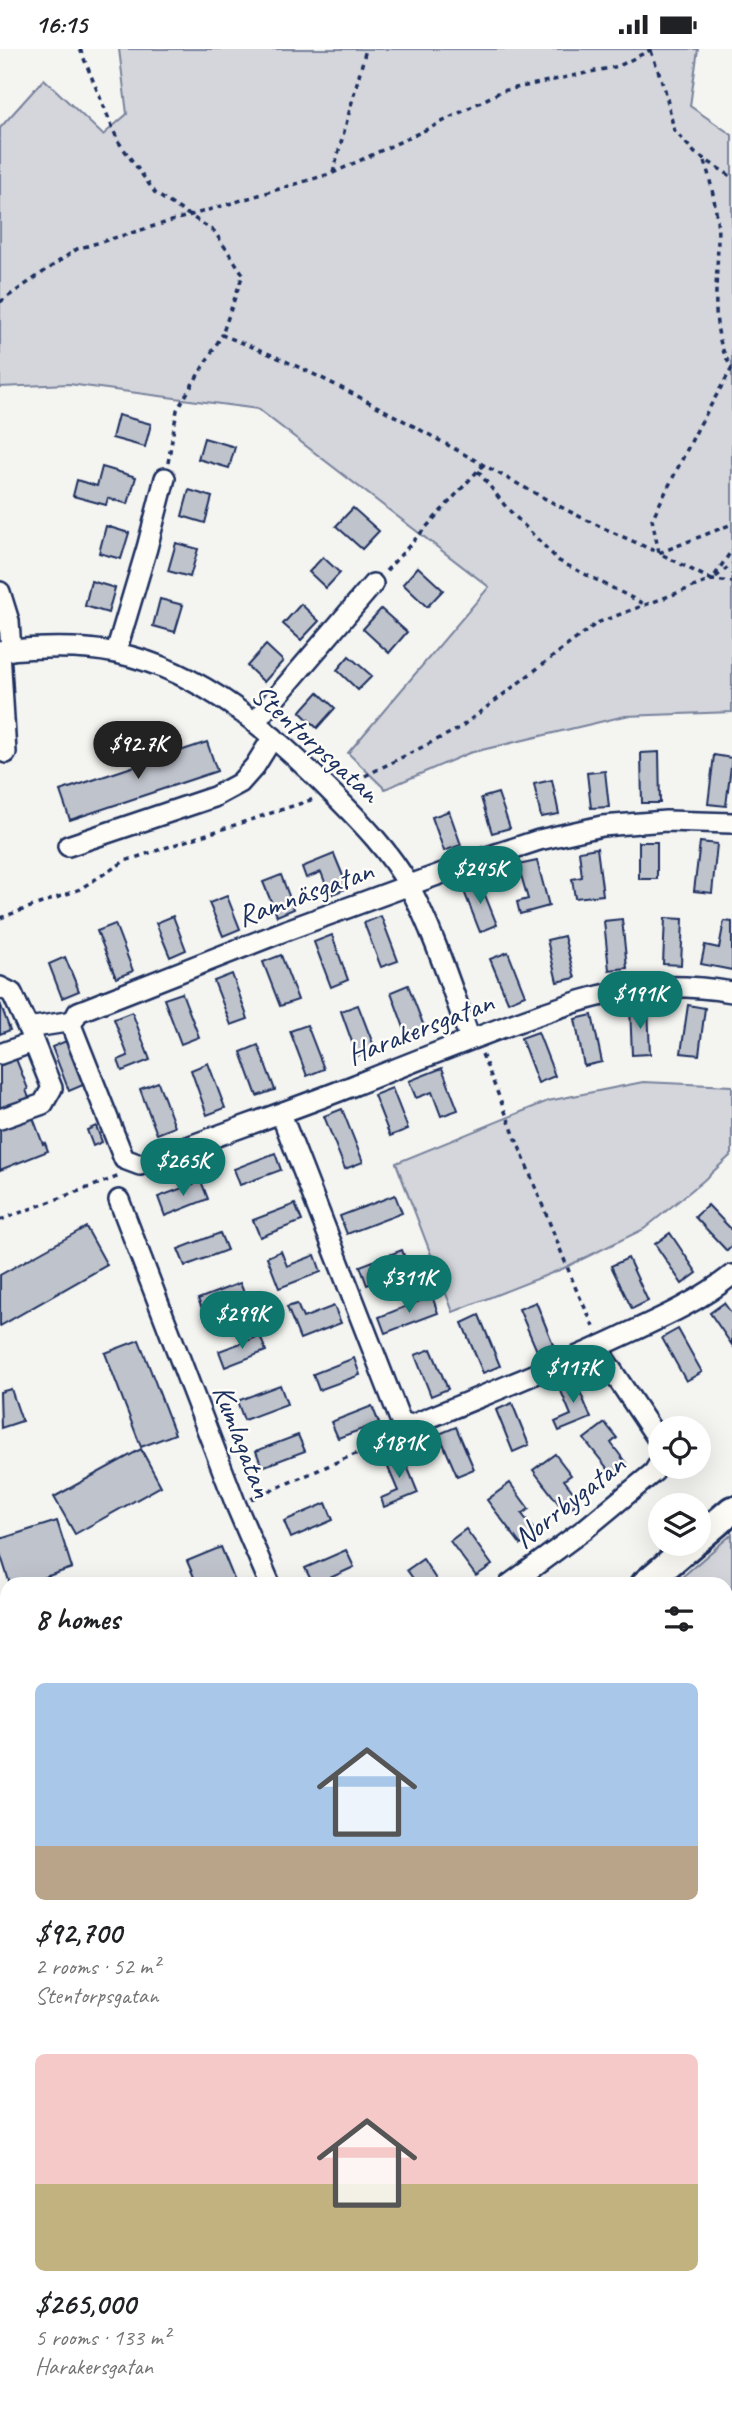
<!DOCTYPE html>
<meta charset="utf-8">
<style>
:root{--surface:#fff;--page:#f6f6f6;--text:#202124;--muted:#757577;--accent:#0f766e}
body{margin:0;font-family:Caveat,sans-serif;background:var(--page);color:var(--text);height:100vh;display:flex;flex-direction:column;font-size:26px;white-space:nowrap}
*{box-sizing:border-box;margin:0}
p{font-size:23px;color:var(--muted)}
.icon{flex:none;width:38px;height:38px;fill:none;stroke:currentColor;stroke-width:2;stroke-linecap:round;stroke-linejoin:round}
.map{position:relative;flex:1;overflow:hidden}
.sheet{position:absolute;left:0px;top:1528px;width:733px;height:842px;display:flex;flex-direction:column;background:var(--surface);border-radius:21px 21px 0 0;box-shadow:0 7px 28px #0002}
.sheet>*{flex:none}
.fabs{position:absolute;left:648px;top:1367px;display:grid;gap:14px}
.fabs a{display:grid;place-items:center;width:63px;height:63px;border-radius:50%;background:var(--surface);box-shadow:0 7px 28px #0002;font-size:35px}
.price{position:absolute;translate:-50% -60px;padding:0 16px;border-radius:24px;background:var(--accent);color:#fff;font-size:23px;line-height:46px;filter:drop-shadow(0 2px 4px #0008)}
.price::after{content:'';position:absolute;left:50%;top:42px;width:21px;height:16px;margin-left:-10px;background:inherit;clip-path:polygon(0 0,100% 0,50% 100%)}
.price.selected{background:#222;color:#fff}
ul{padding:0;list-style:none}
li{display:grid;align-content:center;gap:14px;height:371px;padding:0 35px}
li span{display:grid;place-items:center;height:217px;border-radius:10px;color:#555}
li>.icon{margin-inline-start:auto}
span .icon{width:126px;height:126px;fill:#fffc;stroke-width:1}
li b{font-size:30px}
h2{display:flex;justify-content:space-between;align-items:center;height:84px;padding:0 35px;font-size:30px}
.status{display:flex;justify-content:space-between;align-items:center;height:49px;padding:0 35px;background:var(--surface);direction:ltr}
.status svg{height:19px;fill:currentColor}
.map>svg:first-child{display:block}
.green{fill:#d4d6db;stroke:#78829c;stroke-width:2}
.building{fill:#bfc3cc;stroke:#1b2f5e;stroke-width:2}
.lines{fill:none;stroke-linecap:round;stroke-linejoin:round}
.minor-casing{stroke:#1b2f5e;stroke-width:24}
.major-casing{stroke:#1b2f5e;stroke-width:32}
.path{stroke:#1b2f5e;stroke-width:3.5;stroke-dasharray:5 5;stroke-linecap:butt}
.minor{stroke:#fdfcf7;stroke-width:19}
.major{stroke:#fdfcf7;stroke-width:26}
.labels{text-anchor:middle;stroke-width:5;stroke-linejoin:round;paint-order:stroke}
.street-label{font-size:30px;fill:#1b2f5e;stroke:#fdfcf7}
</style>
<div class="status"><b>16:15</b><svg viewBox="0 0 49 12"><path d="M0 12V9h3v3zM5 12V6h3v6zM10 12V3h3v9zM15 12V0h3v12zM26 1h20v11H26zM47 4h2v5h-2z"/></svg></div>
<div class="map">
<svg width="732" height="2368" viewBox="0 0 732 2368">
<rect width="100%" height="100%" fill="#f4f4f1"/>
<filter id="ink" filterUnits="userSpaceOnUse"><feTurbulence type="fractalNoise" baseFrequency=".0143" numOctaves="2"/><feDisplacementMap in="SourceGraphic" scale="14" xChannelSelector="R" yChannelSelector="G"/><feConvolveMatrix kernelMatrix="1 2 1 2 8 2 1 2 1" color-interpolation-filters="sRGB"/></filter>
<g filter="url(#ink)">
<g class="green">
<path d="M119,0h579l-8,57 42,29v577l-107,4 -156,37 -84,36 -37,-36 141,-166 -231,-178 -189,-25 -69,3v-259l44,-49 59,56 24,-21z"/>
<path d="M643,1033l89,4v68l-29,27 -59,48 -82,40 -109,43 -57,-149 152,-62z"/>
<path d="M732,1485v290l-6,4v-244h-52z"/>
<path d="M7,2098v150l-7,-2v-143z"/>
<path d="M362,2362l3,6h-323l-4,-5z"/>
</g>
<g class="building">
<path d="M118,366l33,9 -6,23 -33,-9z"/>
<path d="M204,389l31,9 -6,21 -31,-9z"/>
<path d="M102,418l34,10 -8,27 -20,-6 -2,7 -33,-9 4,-16 20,6z"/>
<path d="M189,441l23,7 -7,26 -23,-7z"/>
<path d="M353,459l26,23 -17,18 -26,-23z"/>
<path d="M106,477l23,7 -8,26 -22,-6z"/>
<path d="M176,494l22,6 -8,28 -22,-6z"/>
<path d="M323,508l17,16 -14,15 -17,-16z"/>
<path d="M418,518l25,23 -16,17 -24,-23z"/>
<path d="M91,532l24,7 -7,25 -23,-7z"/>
<path d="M160,550l23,6 -8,27 -22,-6z"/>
<path d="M301,555l18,17 -18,19 -18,-16z"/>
<path d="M381,560l26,23 -18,21 -26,-24z"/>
<path d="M266,596l17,16 -19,21 -17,-16z"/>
<path d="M349,607l23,20 -14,14 -21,-20z"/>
<path d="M318,643l17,16 -18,20 -17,-16z"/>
<path d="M207,693l10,29 -147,49 -10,-29z"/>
<path d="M659,703l1,51h-18l-1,-50z"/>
<path d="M714,706l18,3 -6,48 -18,-2z"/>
<path d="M605,722l4,36 -18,1 -4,-35z"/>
<path d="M552,731l7,34 -18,3 -7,-33z"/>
<path d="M498,744l12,35 -18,5 -11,-35z"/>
<path d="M449,762l12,34 -17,6 -12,-34z"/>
<rect x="639" y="793" width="18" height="37"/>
<path d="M700,793l17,2 -5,49 -18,-2z"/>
<path d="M597,799l6,47 -28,3 -3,-19 10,-2 -3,-26z"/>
<path d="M334,805l14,34 -18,7 -9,-23 -15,6 -4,-11z"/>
<path d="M537,812l12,45 -29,8 -3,-12 11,-3 -10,-34z"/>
<path d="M281,826l13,34 -17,7 -14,-34z"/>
<path d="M479,831l18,45 -17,7 -18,-46z"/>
<path d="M227,847l13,33 -17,7 -14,-33z"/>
<path d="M173,867l13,34 -16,7 -14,-34z"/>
<path d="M381,867l17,45 -17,6 -17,-44z"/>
<path d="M665,869l18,1 -2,46 -18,-1z"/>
<path d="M622,870l5,49 -18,2 -5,-49z"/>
<path d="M724,872l8,1v48l-31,-6 4,-19 14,3z"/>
<path d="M115,875l18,47 -17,7 -19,-47z"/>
<path d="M332,886l16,45 -17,7 -17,-45z"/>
<path d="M564,887l11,42 -18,4 -10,-42z"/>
<path d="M508,903l17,43 -17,7 -18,-43z"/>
<path d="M281,906l17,45 -18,6 -17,-44z"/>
<path d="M65,908l14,34 -17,7 -13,-34z"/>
<path d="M232,925l16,45 -17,6 -17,-44z"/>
<path d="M408,936l17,44 -18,7 -16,-44z"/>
<path d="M182,944l17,44 -18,7 -17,-45z"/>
<path d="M0,954l10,27 -10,4z"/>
<path d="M358,956l17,44 -18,7 -16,-45z"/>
<path d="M688,956l17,3 -6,47 -18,-2z"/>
<path d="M648,957l2,48 -18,1 -2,-48z"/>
<path d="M132,963l18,48 -28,11 -4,-11 10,-4 -14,-37z"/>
<path d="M592,966l10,47 -18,4 -9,-47z"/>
<path d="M307,976l17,44 -17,7 -17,-45z"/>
<path d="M538,983l17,44 -17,7 -17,-45z"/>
<path d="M66,992l17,44 -14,6 -17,-44z"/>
<path d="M258,996l17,45 -18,6 -16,-44z"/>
<path d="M8,1009l2,4 6,-3 12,30 -2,1 3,8 -29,11v-44h2l-1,-4z"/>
<path d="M208,1014l17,45 -18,7 -16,-45z"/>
<path d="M442,1019l16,42 -17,6 -9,-24 -16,6 -7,-17z"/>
<path d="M158,1033l17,45 -18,7 -17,-45z"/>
<path d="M392,1039l16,41 -18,7 -16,-41z"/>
<path d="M342,1060l21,53 -18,7 -21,-53z"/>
<path d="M32,1066l11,29 2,-1 3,8 -48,19v-46z"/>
<path d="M96,1077l6,16 -9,4 -6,-16z"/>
<path d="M275,1104l6,17 -41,15 -6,-16z"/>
<path d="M201,1132l7,18 -43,17 -7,-19z"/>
<path d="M395,1146l7,18 -55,21 -7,-18z"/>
<path d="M295,1155l7,17 -42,16 -7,-17z"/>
<path d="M708,1156l24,25v16l-5,5 -32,-34z"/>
<path d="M86,1178l21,38 -107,61v-51z"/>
<path d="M220,1184l7,17 -42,16 -7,-17z"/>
<path d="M670,1184l27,40 -15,11 -27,-40z"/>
<path d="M402,1201l7,19 -42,16 -7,-19z"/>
<path d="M281,1202l6,15 28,-11 6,17 -42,16 -12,-31z"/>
<path d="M628,1209l20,43 -16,8 -21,-43z"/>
<path d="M240,1234l7,17 -42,16 -7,-17z"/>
<path d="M432,1247l6,17 -53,20 -6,-16z"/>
<path d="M536,1253l17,42 -16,7 -18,-42z"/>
<path d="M724,1254l8,11v31l-22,-32z"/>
<path d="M297,1255l6,14 31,-12 7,17 -41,16 -13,-32z"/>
<path d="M479,1266l21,51 -17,7 -21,-50z"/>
<path d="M678,1280l24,43 -16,9 -24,-43z"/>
<path d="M260,1287l6,15 -41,16 -6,-16z"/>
<path d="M139,1291l36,94 -34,13 -36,-94z"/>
<path d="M431,1300l17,40 -17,7 -16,-41z"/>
<path d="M354,1309l6,17 -41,15 -6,-16z"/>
<path d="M574,1328l17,41 -32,13 -4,-9 16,-7 -13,-31z"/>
<path d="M280,1336l7,19 -43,16 -7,-19z"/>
<path d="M11,1340l11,32 -21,7 -1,-36z"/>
<path d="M512,1354l17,42 -16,7 -17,-42z"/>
<path d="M372,1357l7,17 -41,15 -7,-16z"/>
<path d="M605,1374l12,15 -6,5 15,20 -14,11 -28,-35z"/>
<path d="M456,1378l18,42 -17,7 -18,-42z"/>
<path d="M298,1386l7,16 -43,16 -6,-16z"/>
<path d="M141,1400l20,37 -86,48 -21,-37z"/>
<path d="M401,1402l17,42 -34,14 -3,-9 17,-7 -14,-33z"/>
<path d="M555,1405l16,21 -7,5 16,21 -15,11 -32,-42z"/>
<path d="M510,1434l19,26 -7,5 15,20 -16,11 -34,-45z"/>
<path d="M326,1454l7,17 -42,18 -7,-17z"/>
<path d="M57,1472l15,47 -48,16h-14l-10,-31v-14z"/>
<path d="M466,1480l26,36 -16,11 -26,-35z"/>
<path d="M221,1498l15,37h-39l-10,-23z"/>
<path d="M346,1501l8,17 -37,17h-4l-8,-16z"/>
<path d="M423,1510l16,25h-22l-10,-14z"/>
<path d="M7,1736v47l-7,4v-47z"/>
<path d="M732,1828v30l-6,4v-31z"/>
<path d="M732,1902v63l-6,-10v-50z"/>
<path d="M732,2047v43l-6,3v-43z"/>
<path d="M732,2155v44l-6,4v-44z"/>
<path d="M391,2362h41l4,6h-42z"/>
<path d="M564,2362h25l3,6h-37z"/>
<path d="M673,2362h44l2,4 -3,2h-40z"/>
</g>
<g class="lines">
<defs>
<g id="minor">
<path d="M0,543l9,29 2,29"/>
<path d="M0,602c38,-4 79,-6 116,2 88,18 158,81 219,143 27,27 55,56 74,90 25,46 43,104 61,153"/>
<path d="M0,602l6,102"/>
<path d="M116,603l31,-104 18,-70"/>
<path d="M255,673l118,-138"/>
<path d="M732,774l-66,-2 -64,5 -63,14 -58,19 -194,71 -209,82 -7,13 53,134 16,6c71,-28 144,-52 215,-80 58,-23 115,-46 174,-67 35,-12 71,-25 108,-29 31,-4 64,-2 95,3"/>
<path d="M68,797l146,-49 26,-14 15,-17 18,-29"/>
<path d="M0,938l12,6 16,35 45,-7"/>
<path d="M0,1005l33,-12"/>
<path d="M281,1065l120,308 11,3c69,-29 140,-56 208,-88 39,-18 78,-35 112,-62"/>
<path d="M0,1070l43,-15 9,-16 -24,-60"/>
<path d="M119,1151l117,305 34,79"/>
<path d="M597,1299l62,93 1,4"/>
<path d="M510,1535l75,-55 69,-57 6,-10"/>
<path d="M1,1835l6,-3"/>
<path d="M213,2368l8,-6"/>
</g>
<g id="major">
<path d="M698,1490l34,-29"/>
<path d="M645,1535l48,-41"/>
<path d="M0,1939l7,-4"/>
<path d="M0,2340l7,10"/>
</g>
</defs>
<use href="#minor" class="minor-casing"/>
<use href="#major" class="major-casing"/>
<g class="path">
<path d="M80,0l38,92 38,53 58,37 29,43 -21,61"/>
<path d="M651,2l14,39 9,40 21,23 37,24"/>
<path d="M705,112c5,19 10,39 12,59 5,48 -13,106 15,148"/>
<path d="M333,124l33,-124"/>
<path d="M0,253l77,-53 256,-76 103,-48 66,-34 117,-25 33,-17"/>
<path d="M732,319l-33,58 -47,93 7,34 53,27 20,-16"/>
<path d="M168,414l9,-53 45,-75c119,44 228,114 339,172 32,17 65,31 98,46l73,-29"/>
<path d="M478,422l28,36 53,54 87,44"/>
<path d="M386,522l98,-107"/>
<path d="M715,526l17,-25"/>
<path d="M347,736l111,-56 139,-106 115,-43 20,2"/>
<path d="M0,869l78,-28 47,-29 189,-62"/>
<path d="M482,1005l94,235 19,40"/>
<path d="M0,1171l120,-44"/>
<path d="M251,1450l144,-62"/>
<path d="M0,1548l7,15"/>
<path d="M726,1556l6,-4"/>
<path d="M732,1579v15"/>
<path d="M726,1895l6,-4"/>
<path d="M726,2117l6,-3"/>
<path d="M0,2172l7,-1"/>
<path d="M0,2223l7,11"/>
<path d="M726,2241l6,-3"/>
<path d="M325,2362l3,6"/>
<path d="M449,2362l3,6"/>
<path d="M512,2368l9,-6"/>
</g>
<use href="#minor" class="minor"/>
<use href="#major" class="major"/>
</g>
</g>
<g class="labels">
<g class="street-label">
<text transform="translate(316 694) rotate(42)" y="10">Stentorpsgatan</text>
<text transform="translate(305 844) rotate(-20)" y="10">Ramnäsgatan</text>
<text transform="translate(420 979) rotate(-21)" y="10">Harakersgatan</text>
<text transform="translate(243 1392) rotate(69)" y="10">Kumlagatan</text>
<text transform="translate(569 1452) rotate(-38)" y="10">Norrbygatan</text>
</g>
</g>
</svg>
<div class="fabs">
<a><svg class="icon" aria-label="locate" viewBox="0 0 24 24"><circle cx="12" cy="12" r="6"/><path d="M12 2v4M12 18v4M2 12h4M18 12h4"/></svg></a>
<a><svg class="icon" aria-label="layers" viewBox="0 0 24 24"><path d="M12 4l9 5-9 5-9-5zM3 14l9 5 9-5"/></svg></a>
</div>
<b class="price selected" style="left:138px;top:732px">$92.7K</b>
<b class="price" style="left:480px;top:857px">$245K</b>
<b class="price" style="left:640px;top:982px">$191K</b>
<b class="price" style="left:183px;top:1149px">$265K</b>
<b class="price" style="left:409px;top:1266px">$311K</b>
<b class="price" style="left:242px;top:1302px">$299K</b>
<b class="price" style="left:573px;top:1356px">$117K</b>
<b class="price" style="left:399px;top:1431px">$181K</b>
<section class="sheet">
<h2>8 homes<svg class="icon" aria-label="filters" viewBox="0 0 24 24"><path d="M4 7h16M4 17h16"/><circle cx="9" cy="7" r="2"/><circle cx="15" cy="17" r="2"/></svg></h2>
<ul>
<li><span style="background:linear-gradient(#a9c7e8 75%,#b9a48a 0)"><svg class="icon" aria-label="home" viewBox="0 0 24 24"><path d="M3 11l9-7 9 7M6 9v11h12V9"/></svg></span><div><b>$92,700</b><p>2 rooms · 52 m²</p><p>Stentorpsgatan</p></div></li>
<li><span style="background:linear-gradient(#f6c9c9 60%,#c2b280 0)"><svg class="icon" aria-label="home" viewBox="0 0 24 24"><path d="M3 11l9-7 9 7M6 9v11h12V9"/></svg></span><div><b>$265,000</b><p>5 rooms · 133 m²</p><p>Harakersgatan</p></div></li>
</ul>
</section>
</div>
